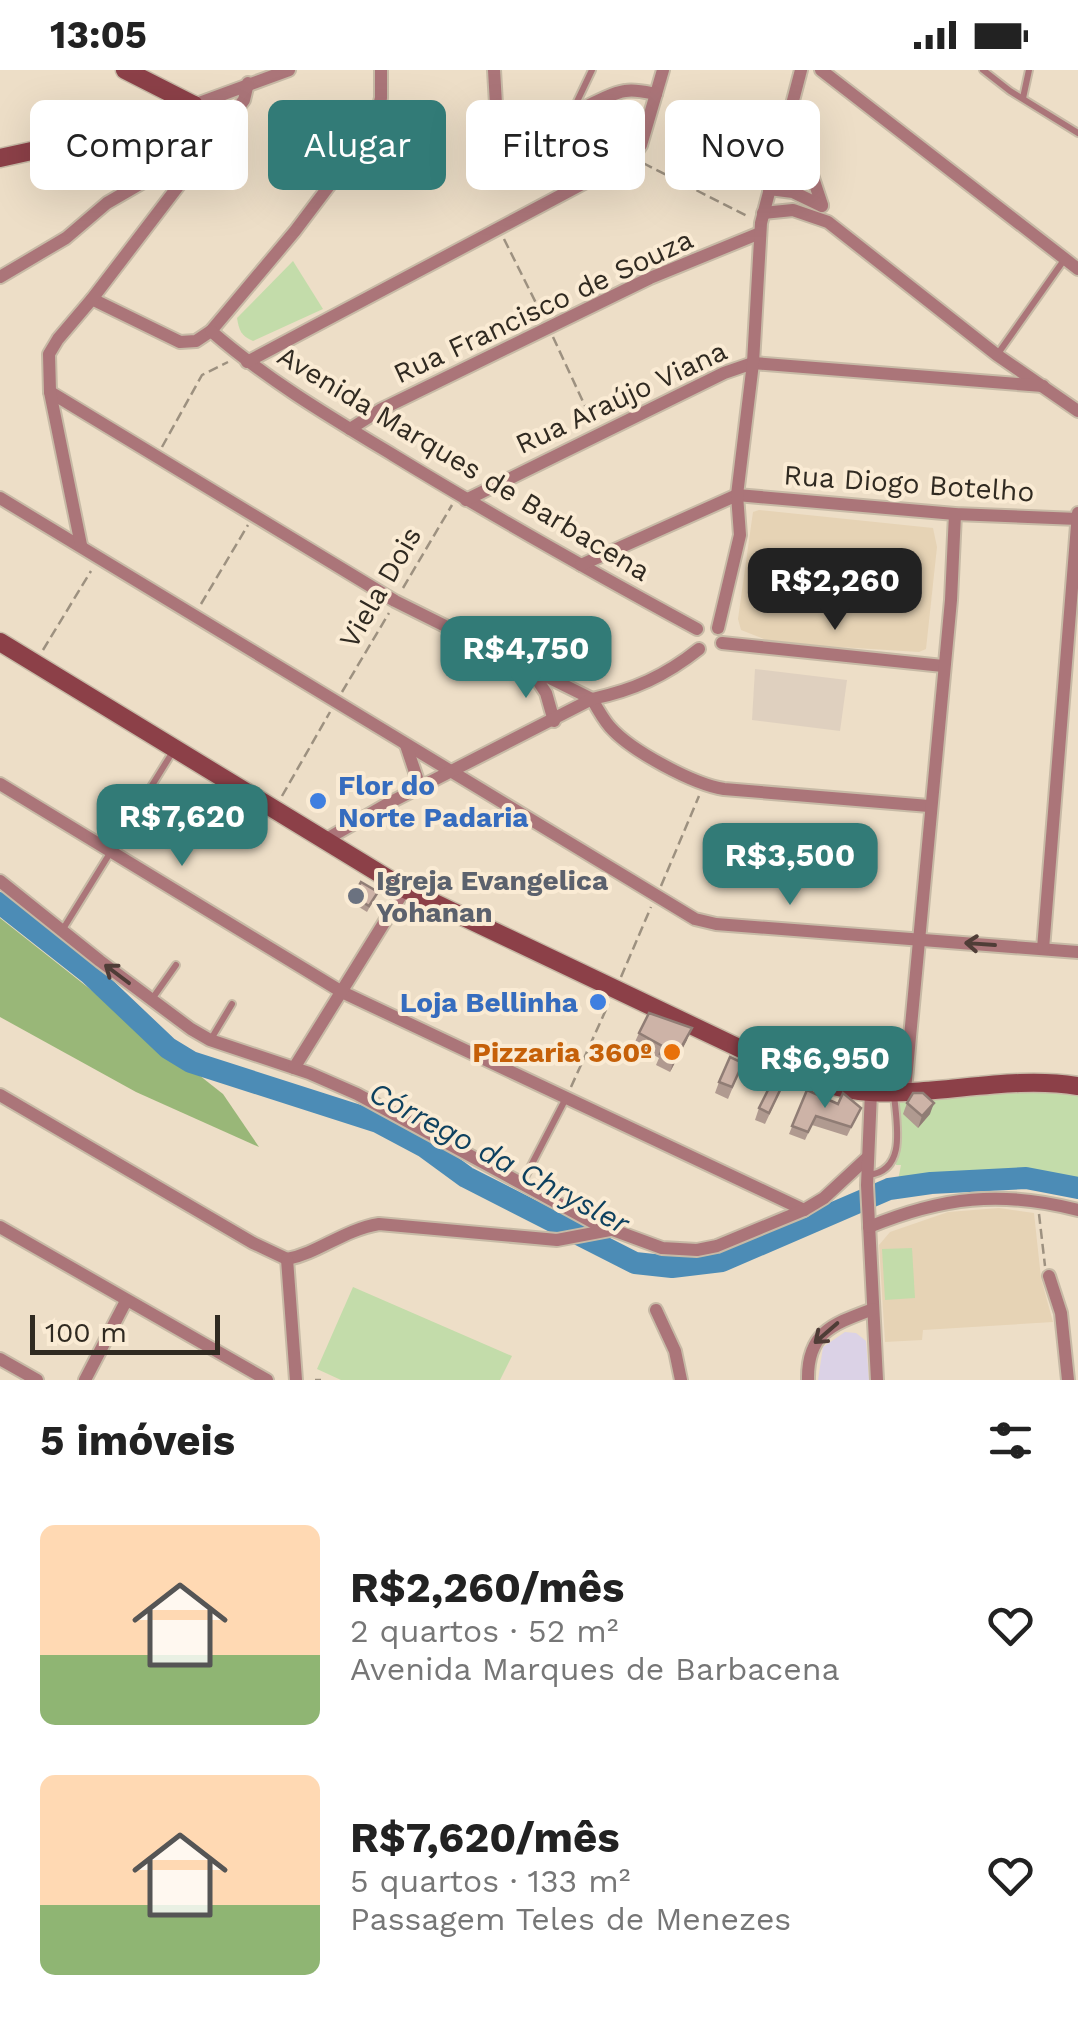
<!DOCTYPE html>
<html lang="pt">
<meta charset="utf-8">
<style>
:root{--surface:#fff;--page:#f2f2f2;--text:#222;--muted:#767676;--accent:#327b77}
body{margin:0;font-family:"Work Sans",sans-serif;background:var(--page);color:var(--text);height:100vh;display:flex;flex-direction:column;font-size:38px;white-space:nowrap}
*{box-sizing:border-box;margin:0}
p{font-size:32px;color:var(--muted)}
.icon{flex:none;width:55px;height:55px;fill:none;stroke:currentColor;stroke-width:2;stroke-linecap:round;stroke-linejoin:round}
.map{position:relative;height:1310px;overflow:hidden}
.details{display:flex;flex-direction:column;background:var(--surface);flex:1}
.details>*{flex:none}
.banner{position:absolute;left:30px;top:30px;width:1020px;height:90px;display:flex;gap:20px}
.scale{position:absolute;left:30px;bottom:25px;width:190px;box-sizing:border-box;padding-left:10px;border:5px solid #302a21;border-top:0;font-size:28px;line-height:35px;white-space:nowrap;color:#302a21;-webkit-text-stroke:8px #faebd4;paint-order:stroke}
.price{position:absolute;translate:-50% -85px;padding:0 22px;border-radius:20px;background:var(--accent);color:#fff;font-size:32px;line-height:65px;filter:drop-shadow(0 2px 5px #0008)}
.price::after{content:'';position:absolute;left:50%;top:60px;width:30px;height:22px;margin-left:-15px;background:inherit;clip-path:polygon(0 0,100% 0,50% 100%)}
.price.on{background:#222;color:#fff}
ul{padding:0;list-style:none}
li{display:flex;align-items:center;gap:30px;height:250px;padding:0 40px}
li span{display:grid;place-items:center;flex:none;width:280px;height:200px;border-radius:15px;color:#555}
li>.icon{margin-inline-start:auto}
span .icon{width:120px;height:120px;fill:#fffc;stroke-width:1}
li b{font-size:42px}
h2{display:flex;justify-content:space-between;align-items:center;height:120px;padding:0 40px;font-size:42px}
.pill{padding:0 35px;border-radius:15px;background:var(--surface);box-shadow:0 10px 40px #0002;font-size:35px;line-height:90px}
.pill.on{background:var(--accent);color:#fff}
.status{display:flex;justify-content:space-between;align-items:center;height:70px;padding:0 50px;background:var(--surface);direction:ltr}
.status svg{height:28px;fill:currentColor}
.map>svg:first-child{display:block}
.built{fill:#e6d3b5}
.industrial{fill:#dbd2e6}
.medical{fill:#dfd0bf}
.green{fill:#c3dcaa}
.forest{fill:#99b778}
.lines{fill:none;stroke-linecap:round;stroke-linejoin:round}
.river{stroke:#4c8cb6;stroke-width:22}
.lane-casing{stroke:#c7baa6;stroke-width:10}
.street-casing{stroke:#c7baa6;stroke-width:16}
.secondary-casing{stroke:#c7baa6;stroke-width:21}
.path{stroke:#9d9180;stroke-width:2.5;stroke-dasharray:10 5;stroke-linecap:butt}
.lane{stroke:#ab7579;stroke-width:6}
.street{stroke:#ab7579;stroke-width:12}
.secondary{stroke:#8c4048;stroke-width:18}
.wall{fill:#b09a90}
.shaded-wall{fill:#907d75}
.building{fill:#cdb3a7;stroke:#907d75;stroke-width:2.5}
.oneway{stroke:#4f3d37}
.shop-dot{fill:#3f7fe0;stroke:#faebd4;stroke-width:4}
.worship-dot{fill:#6b7280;stroke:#faebd4;stroke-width:4}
.food-dot{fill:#e8710a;stroke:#faebd4;stroke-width:4}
.labels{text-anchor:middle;stroke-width:8;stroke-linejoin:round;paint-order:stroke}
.street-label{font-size:28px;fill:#302a21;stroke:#faebd4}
.shop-label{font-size:28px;font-weight:bold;fill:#366cbe;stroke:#faebd4;text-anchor:start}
.worship-label{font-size:28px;font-weight:bold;fill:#5b616d;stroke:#faebd4;text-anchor:start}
.food-label{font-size:28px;font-weight:bold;fill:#c56008;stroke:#faebd4;text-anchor:end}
.water-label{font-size:30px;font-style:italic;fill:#0e415f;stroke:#faebd4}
</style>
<div class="status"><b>13:05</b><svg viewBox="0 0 49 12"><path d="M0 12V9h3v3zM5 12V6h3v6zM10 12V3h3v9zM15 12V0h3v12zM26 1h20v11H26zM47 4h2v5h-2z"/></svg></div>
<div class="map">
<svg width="1078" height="1310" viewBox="0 0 1078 1310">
<rect width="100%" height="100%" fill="#eddec7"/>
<g class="built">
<path d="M759,440l174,18 4,19 -11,102 -7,3 -128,-8 -22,-3 -28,-11 -3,-11 13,-93 2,-14z"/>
<path d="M999,1138l35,5 7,65 12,44 -130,8 -1,10 -37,2 -6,-97 11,-13 58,-20z"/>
</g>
<path class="industrial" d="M845,1262l11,1 10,8 3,39h-51l5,-33z"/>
<path class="medical" d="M755,599l92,11 -7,51 -88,-11z"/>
<g class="green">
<path d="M293,191l30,48 -70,32c-12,-5 -14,-11 -16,-23z"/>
<path d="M1037,1019l41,6v89c-55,-14 -124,-9 -180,-4l3,-15h-5l3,-69z"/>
<path d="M912,1178l3,50 -30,2 -3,-51z"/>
<path d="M353,1217l159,69 -12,24h-159l-24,-11z"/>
</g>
<path class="forest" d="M0,848l223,176 36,53 -123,-55 -136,-75z"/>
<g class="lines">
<path class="river" d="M0,833l89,70 79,75 23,14 187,60 47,25 41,30 169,86 37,4 50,-6 167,-72 42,-6 95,-5 52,10"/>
<defs>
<g id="lane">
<path d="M983,0l27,21 68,42"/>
<path d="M1023,28l6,-28"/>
<path d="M573,40l19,-40"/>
<path d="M997,285l67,-95"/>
<path d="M63,859l109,-176"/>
<path d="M152,929l24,-34"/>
<path d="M211,969l21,-35"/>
<path d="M869,1105c39,-5 27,-53 25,-81"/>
<path d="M522,1113l43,-83"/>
</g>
<g id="street">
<path d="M494,0l3,51c25,34 94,-25 128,-30 10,-2 21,1 31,3"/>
<path d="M821,0l257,199"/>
<path d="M194,35l95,-35"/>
<path d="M791,42l31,93"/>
<path d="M769,119l24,3 29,14"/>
<path d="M763,143l30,-3 35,12 169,133 81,56"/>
<path d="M0,207l66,-39 41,-35 38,-22"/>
<path d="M92,229l88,43 16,-1 15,-10 84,-100 71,-94 10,-20 5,-19v-28"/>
<path d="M211,261c55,48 119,86 182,124 100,61 201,118 304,174"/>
<path d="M247,292l386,-205 8,-12 22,-75"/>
<path d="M50,322l345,209 197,98c5,9 11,20 18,28 21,24 83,57 114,62l205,17"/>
<path d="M350,359l30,-19 270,-132 110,-45"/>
<path d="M0,428l695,421 21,5 362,28"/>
<path d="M466,430l258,-127 29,-10 290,23"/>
<path d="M81,475l-31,-153 -1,-38 9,-15 34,-40 152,-199 4,-17"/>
<path d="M581,495l156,-70 218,19 123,5"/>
<path d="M718,558l22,-93 -3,-40 16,-132 8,-140 40,-153"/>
<path d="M722,573l221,23"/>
<path d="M530,599l16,24 8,28"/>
<path d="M406,675l14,42"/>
<path d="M0,714l342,208 462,218"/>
<path d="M325,770l66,-38 201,-103c42,-9 73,-23 107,-50"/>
<path d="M0,811l100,80 91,68 19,11 99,33 48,21 237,129 68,25 35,2 20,-4 87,-36 20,-12 43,-40"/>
<path d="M1043,879l35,-436"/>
<path d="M294,998l111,-179"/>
<path d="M905,1020l46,-490 4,-86"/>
<path d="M871,1022l-4,93 10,195"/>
<path d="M0,1025l253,148 34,16"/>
<path d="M0,1157l267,153"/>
<path d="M869,1157c73,-30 132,-37 209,-17"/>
<path d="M287,1189c32,-6 56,-29 92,-35l178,16 53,-10"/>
<path d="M287,1189l9,121"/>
<path d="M1049,1206l12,37 7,67"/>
<path d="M656,1240l19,41 6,29"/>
<path d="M0,1289l37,21"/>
<path d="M85,1310l41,-79"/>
<path d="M808,1310c-1,-48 25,-56 65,-71"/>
</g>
<g id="secondary">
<path d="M125,0l69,35"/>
<path d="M0,88l86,-19 108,-34"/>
<path d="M0,572l405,247 376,179c28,11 57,22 89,24 69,4 139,-17 208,-6"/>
</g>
</defs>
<use href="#lane" class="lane-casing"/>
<use href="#street" class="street-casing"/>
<use href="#secondary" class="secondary-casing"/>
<g class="path">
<path d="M643,93l104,53"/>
<path d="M504,169l39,78"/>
<path d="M553,267l39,84"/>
<path d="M162,377l40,-72 26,-13"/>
<path d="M403,518l49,-83"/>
<path d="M201,534l47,-79"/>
<path d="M43,580l48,-79"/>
<path d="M342,622l47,-79"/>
<path d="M282,726l48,-84"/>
<path d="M661,816l38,-90"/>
<path d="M621,907l30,-70"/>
<path d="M571,1017l38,-84"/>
<path d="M1039,1144l6,52"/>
<path d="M315,1310h6"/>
</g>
<use href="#lane" class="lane"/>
<use href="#street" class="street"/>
<use href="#secondary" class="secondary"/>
</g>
<g class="wall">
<path d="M378,822l-11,20 -16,-10 2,-6z"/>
<path d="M639,963l48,7 -17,32 -14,-7 3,-7 -25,-14z"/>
<path d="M743,993l-15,36 -13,-6 4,-11z"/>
<path d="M807,1020l31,14 23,4 -14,28 -35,-11 -7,15 -16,-6z"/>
<path d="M779,1024l-14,30 -10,-4 4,-12z"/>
<path d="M907,1033l23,11 -12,14 -15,-14z"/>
</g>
<g class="shaded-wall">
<path d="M692,958l-5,12 -17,32 4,-12z"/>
<path d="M934,1033l-4,11 -12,14 4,-12z"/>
</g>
<g class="building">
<path d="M361,812l17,10 -9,14 -16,-10z"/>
<path d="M649,943l43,15 -18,32 -14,-6 4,-7 -25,-14z"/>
<path d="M730,987l13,6 -11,24 -13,-5z"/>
<path d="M774,1008l10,4 -15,31 -10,-5z"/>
<path d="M807,1020l31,14 5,-11 18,15 -10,19 -35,-11 -8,16 -16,-6z"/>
<path d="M913,1023h10l11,10 -12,13 -15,-13z"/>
</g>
<defs><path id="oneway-shaft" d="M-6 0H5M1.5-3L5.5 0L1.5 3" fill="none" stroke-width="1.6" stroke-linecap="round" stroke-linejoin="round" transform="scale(2.5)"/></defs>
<g class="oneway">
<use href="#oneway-shaft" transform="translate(980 874) rotate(-176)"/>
<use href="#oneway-shaft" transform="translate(117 904) rotate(-143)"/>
<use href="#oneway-shaft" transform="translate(826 1263) rotate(139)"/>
</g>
<g class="shop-dot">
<circle cx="318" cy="731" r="10"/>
<circle cx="598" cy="932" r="10"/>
</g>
<circle class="worship-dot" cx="356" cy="826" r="10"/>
<circle class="food-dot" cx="672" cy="982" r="10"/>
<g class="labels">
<g class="street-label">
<text transform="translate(543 236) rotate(-25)" y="10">Rua Francisco de Souza</text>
<text transform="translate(621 327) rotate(-25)" y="10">Rua Araújo Viana</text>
<text transform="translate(464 393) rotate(31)" y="10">Avenida Marques de Barbacena</text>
<text transform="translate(909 413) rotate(4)" y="10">Rua Diogo Botelho</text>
<text transform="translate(380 517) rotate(-60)" y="10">Viela Dois</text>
</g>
<g class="shop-label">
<text x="338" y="725">Flor do<tspan x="338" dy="32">Norte Padaria</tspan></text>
<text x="578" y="942" text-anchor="end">Loja Bellinha</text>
</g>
<g class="worship-label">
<text x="376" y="820">Igreja Evangelica<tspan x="376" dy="32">Yohanan</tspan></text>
</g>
<g class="food-label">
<text x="652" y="992">Pizzaria 360º</text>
</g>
<g class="water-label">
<text transform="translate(499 1088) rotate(28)" y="10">Córrego da Chrysler</text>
</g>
</g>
</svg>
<div class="scale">100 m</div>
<b class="price on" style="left:835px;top:563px">R$2,260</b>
<b class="price" style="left:526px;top:631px">R$4,750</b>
<b class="price" style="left:182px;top:799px">R$7,620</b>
<b class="price" style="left:790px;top:838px">R$3,500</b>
<b class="price" style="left:825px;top:1041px">R$6,950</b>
<div class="banner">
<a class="pill">Comprar</a>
<a class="pill on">Alugar</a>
<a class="pill">Filtros</a>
<a class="pill">Novo</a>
</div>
</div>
<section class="details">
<h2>5 imóveis<svg class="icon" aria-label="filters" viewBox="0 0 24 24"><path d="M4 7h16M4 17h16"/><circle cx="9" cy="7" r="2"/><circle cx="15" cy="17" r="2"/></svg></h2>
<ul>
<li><span style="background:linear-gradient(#ffd9b3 65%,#8fb573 0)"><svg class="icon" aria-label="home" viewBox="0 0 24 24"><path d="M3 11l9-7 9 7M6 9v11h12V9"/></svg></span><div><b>R$2,260/mês</b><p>2 quartos · 52 m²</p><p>Avenida Marques de Barbacena</p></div><svg class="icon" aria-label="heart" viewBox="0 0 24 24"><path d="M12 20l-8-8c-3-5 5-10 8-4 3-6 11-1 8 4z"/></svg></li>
<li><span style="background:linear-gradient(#ffd9b3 65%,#8fb573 0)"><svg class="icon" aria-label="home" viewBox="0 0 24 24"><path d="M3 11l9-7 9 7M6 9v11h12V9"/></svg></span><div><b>R$7,620/mês</b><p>5 quartos · 133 m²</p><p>Passagem Teles de Menezes</p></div><svg class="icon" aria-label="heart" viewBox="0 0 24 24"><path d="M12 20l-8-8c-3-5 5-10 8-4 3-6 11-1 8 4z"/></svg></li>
</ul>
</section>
